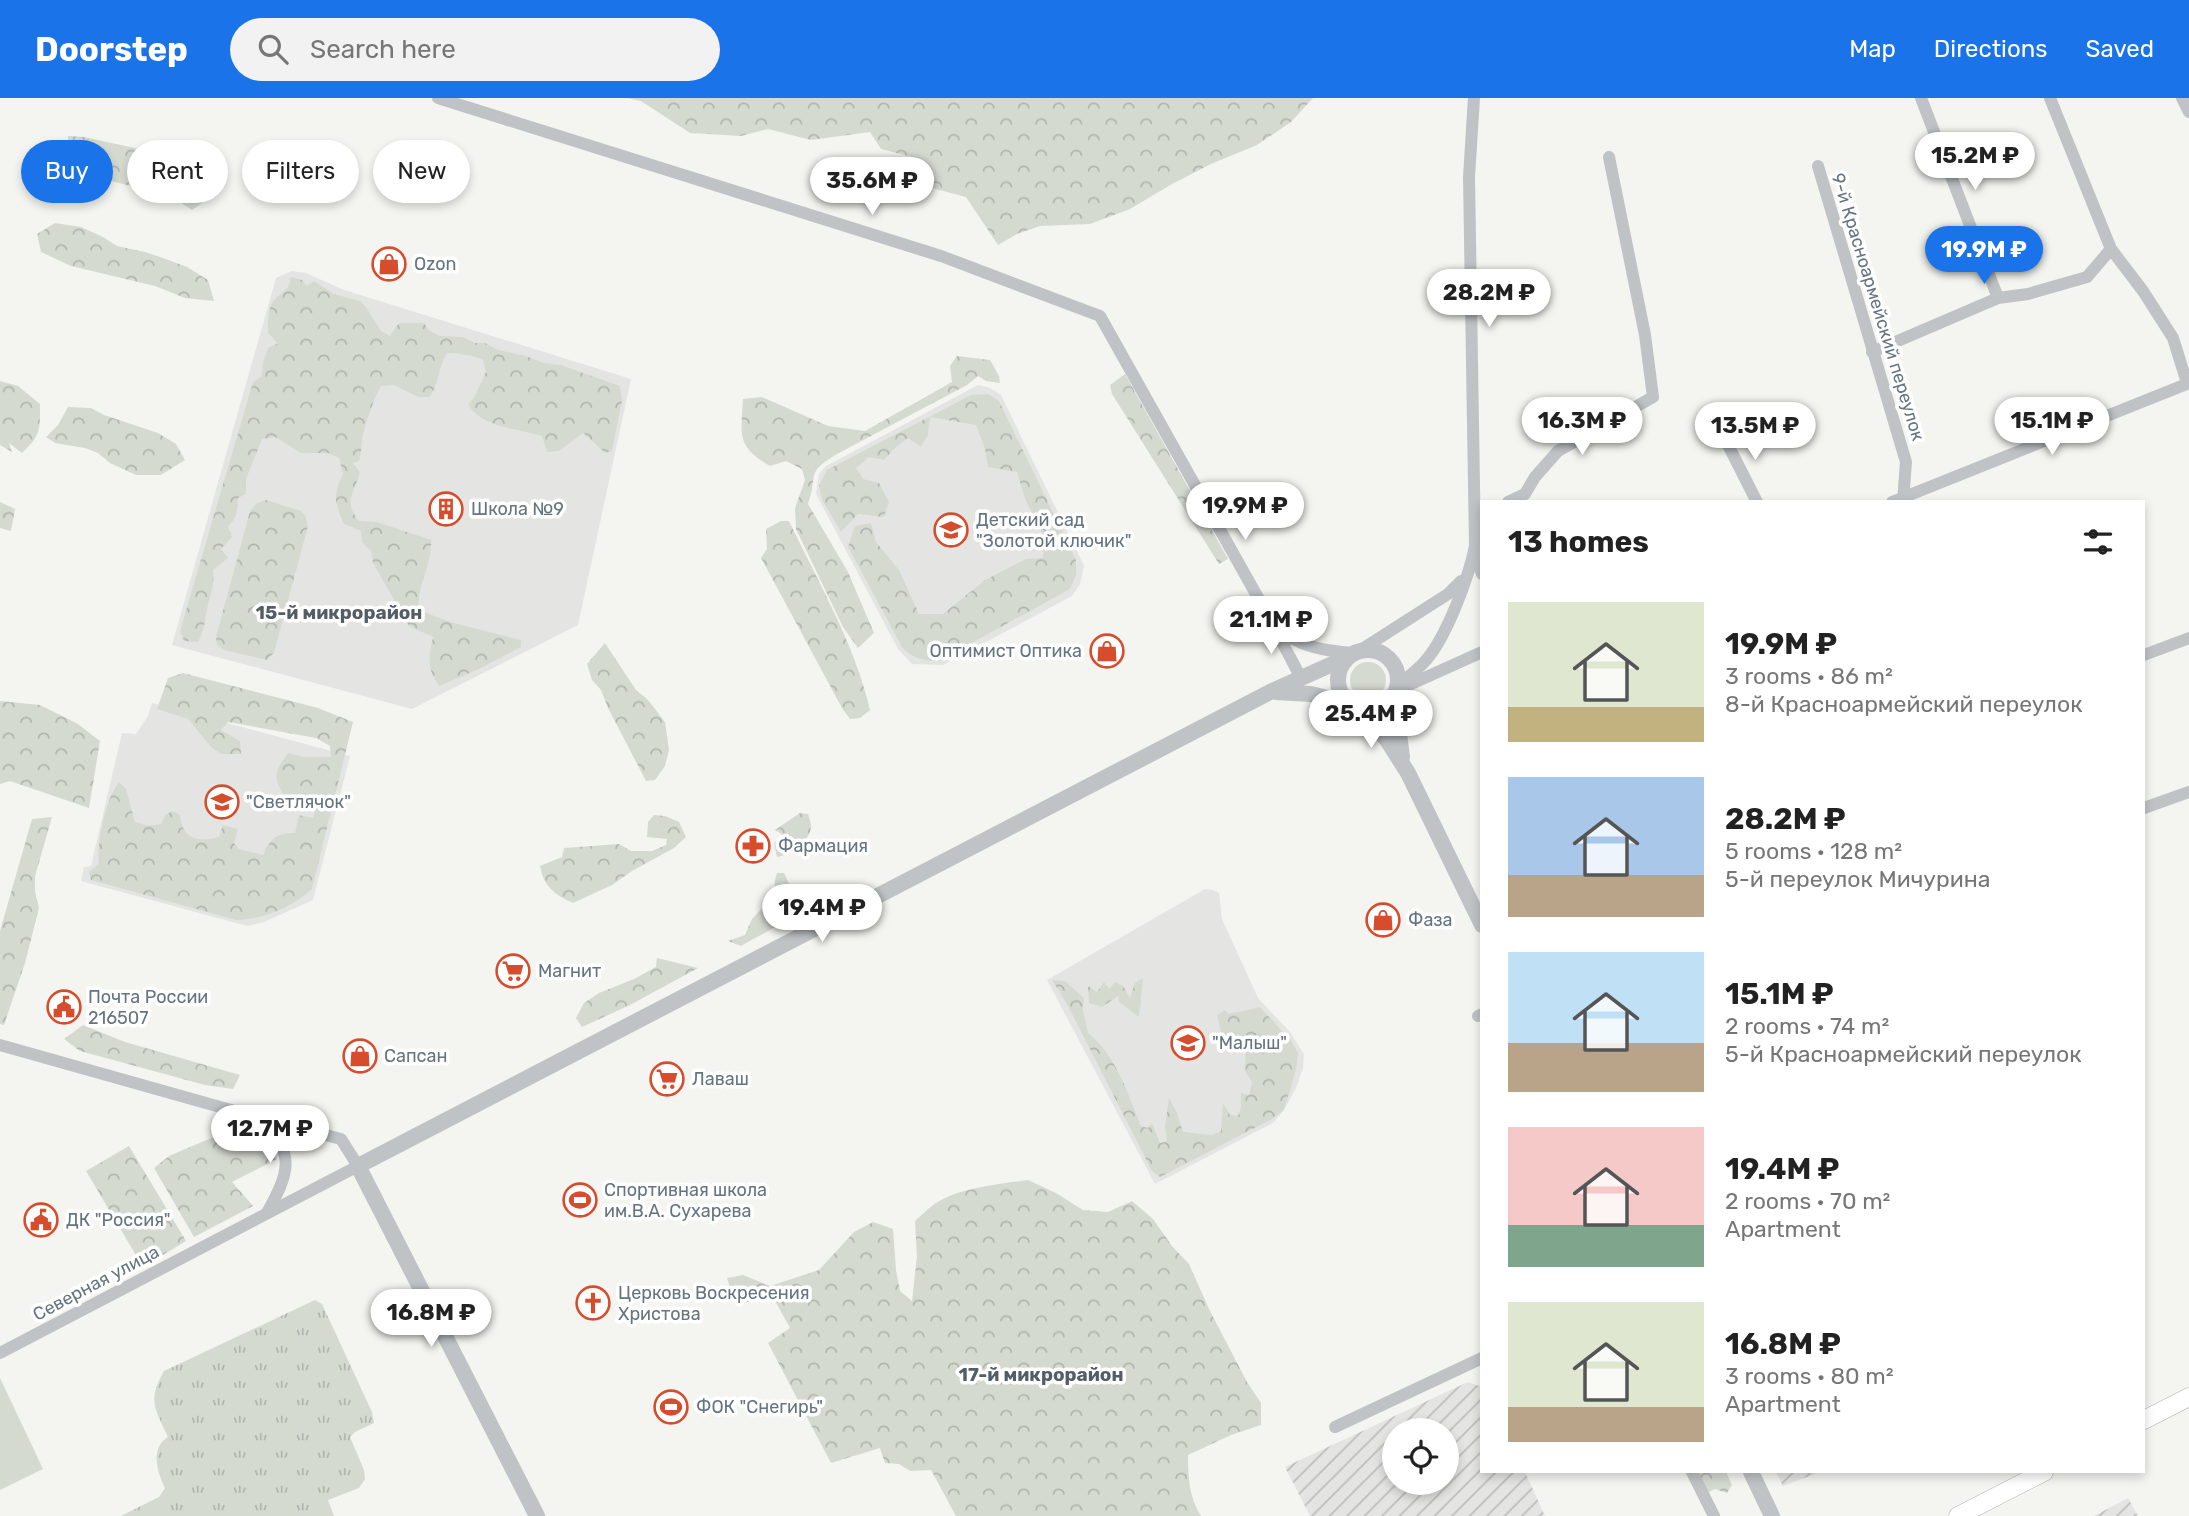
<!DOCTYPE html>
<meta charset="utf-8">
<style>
:root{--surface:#fff;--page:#f2f2f2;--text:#222;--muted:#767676;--accent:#1a73e8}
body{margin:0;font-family:Rubik,sans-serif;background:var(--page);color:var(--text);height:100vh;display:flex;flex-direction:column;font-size:26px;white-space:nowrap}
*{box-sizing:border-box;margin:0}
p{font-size:23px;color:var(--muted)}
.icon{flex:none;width:38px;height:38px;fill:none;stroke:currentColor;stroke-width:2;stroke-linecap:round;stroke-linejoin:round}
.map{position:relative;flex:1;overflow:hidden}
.side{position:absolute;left:1480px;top:402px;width:665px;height:973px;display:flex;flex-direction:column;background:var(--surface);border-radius:0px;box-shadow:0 4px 10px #0003}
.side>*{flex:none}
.guide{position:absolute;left:21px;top:42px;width:665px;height:63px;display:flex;gap:14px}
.controls{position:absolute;left:1382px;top:1320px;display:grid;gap:14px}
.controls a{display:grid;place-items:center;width:77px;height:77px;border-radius:50%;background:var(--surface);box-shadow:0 4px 10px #0003;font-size:35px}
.price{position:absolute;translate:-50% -60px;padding:0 16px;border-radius:24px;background:#fff;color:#222;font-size:23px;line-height:46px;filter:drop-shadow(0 2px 4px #0008)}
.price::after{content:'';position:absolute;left:50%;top:42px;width:21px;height:16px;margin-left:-10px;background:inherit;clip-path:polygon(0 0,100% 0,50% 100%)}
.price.selected{background:var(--accent);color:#fff}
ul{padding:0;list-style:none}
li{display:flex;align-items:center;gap:21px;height:175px;padding:0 28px}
li span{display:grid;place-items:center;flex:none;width:196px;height:140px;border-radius:0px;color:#555}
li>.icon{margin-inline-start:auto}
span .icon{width:84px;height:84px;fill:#fffc;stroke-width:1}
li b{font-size:30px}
h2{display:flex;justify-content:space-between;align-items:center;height:84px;padding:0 28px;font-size:30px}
.chip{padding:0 24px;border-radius:32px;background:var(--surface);box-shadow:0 4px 10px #0003;font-size:24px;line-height:63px}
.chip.selected{background:var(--accent);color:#fff}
header{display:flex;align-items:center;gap:42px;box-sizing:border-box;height:98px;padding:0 35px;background:var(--accent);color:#fff}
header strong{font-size:33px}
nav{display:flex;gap:38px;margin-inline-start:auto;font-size:24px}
.search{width:490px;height:63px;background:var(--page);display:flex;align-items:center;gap:18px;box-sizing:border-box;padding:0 24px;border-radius:38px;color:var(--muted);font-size:26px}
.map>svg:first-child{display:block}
.built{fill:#e4e5e3}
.industrial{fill:url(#industrial-furrows);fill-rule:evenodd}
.grass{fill:#d5dad1}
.forest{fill:url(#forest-crowns)}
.park{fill:url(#park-tufts)}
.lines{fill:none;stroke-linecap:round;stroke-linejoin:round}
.secondary-casing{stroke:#b0b5b8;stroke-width:19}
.minor{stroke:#bfc3c6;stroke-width:12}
.tertiary{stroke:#bfc3c6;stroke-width:16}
.secondary{stroke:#fff;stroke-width:18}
.labels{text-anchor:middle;stroke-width:7;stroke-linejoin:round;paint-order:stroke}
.poi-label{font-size:18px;fill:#65747f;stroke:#fff;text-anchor:start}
.street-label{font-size:18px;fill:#65747f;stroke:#fff}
.neighbourhood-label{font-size:19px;font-weight:bold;fill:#525d65;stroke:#fff}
</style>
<header>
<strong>Doorstep</strong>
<div class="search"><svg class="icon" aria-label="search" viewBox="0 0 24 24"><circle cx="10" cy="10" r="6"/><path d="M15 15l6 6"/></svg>Search here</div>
<nav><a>Map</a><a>Directions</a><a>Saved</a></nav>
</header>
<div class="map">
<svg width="2189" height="1418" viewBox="0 0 2189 1418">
<defs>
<pattern id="industrial-furrows" width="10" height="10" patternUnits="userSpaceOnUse" patternTransform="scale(1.75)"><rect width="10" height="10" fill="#e4e5e3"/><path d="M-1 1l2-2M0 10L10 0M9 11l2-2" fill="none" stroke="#bcbebd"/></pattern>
<pattern id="forest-crowns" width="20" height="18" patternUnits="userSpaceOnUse" patternTransform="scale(1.75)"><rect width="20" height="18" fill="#d5dad1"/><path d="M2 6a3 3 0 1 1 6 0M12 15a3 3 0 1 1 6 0" fill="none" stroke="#b0b5af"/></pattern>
<pattern id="park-tufts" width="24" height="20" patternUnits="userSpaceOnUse" patternTransform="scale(1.75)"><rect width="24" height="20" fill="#d5dad1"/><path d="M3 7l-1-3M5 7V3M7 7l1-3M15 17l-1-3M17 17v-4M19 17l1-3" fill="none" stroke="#b0b5af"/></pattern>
</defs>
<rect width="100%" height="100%" fill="#f4f4f0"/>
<g class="built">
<path d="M292,173l14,2 38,17 287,89 -53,246 -166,84 -240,-64 104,-367z"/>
<path d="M978,287l12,3 11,7 83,171 -4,18 -8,12 -129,69 -31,-1 -14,-15 -82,-155 3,-20 7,-8z"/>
<path d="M152,605l198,53 -37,144 -49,22 -17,4 -166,-45 3,-14 7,-1 31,-133 14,1 12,-18z"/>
<path d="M1205,791l8,1 6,3 3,26 36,79 32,34 14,22 -1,14 -7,20 -12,22 -11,13 -118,61 -108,-204z"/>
</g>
<g class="industrial">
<path d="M1468,1284l14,5v85h43l20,44h-235l-25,-49zM1395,1332h52v52h-52z"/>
<path d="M1776,1374h44l-37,14z"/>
<path d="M2128,1400l10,18h-44z"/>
</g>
<g class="grass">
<circle cx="1368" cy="582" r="18"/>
<path d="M0,1280l43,91 -43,21z"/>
</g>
<g class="forest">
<path d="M627,0h686l-22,24 -34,23 -46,19 -39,20 -42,25 -40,15 -50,2 -23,8 -19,11 -32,-48 -34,-9 -20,-31 -31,-8 -11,-17 -59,8 -43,-11 -27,7 -51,-3 -49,-32z"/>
<path d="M68,38l16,1 92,20 18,12 17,28 -19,13c-8,-5 -16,-11 -25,-15 -35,-12 -69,-10 -99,-37z"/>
<path d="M55,125l26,4 22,10 14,9 28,6 21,7 21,8 21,13 6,21 -29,-3 -30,-12 -84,-20 -30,-14 -4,-18z"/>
<path d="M291,179l11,3 5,6 7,-5 20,13 26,7 6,6 15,24 9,5 9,-13h25l5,7 11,6 23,1 12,6h10l13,7 28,6 18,7 17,2 59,21 2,15 -10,50 -7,2 -22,-20 -24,18 -12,1 -5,-16c-24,-7 -62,-9 -74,-32l6,-6 12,-26 -3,-12c-11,-5 -23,-7 -36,-7 -9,15 -8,30 -17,44h-12l-24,-12 -13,1c-8,14 -13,32 -18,48 -2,10 -1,17 -4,27l-6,2 7,9c-6,22 -17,29 -1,49l18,1 54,18c2,24 -15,45 -12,70l31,12 71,18v7l-42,22 -40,17c-13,-19 -10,-28 -6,-49l-24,-11 -36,-63 -2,-12 -9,-9 -1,-11 -17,-7c-10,-21 -11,-30 -1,-50l-4,-16 -11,-5h-27l-26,-16 -13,2 -16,40v15l-8,4c0,11 -1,21 -10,28l4,11 -11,12 7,9 -15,12c2,16 -3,25 -6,39 -2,12 -3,22 -9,33l-14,-1 -4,-10 73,-249 9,-6 1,-14 5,-14 10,-5 -10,-10c0,-10 -1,-26 7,-34 9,-9 13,-7 16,-22z"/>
<path d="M957,258l33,4 9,16 1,7 -14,-2 -8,-5 -11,9 -130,69c-33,20 -18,20 -29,50l40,68 26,61 -16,15 -15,-21 -47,-98 -1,-21 10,-28 -3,-11 -16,-8 -16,5c-34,-20 -29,-31 -27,-67l19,-2 66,29 37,5 87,-49 -2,-16z"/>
<path d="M1125,276l103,185 -9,5 -107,-170 -2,-9z"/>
<path d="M0,283l18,5 22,18c0,26 1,31 -18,49l-13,-10 3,9 -12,-7z"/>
<path d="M988,296l11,7 77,159v15l-6,14 -129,71c-16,2 -28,-1 -39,-13l-54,-100 7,-21 16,-3 5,19 23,28 20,44h24l42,-34 41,-21 17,-1 1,-21 -19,-38 -8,-27 -29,-5 -3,-18 -9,-24 -46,-8 -2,18 -7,12 -13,-9 -11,8 -13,14 -15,-3 -13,11 7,11 16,4 10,19 -5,15 -26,-3 -17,18 -19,-32 -3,-14 8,-16 144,-75z"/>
<path d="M68,309l23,1 13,7 54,18 18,11 9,16 -24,15h-25l-26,-12 -12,-10 -13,-5 -30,-5 -9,-6 12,-12z"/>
<path d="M266,402l35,11 4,4 3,11 -34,127 -7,7 -43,-10 -7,-5 -1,-8 34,-126 7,-8z"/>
<path d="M0,404l15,7 -4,22 -11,-3z"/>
<path d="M781,423h8c29,61 66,123 81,189l-10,8 -10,1 -8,-11 -81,-150 6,-9 -1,-20z"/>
<path d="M605,545l31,47 12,10 17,22 4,28 -4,16 -10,14 -9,1 -38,-73 -7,-18 -9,-10 -5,-16z"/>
<path d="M183,575l135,35 35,14 -41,167c-21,19 -48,30 -76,31l-145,-40 -2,-8 10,-8c-3,-21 7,-66 20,-82l7,7 9,33 14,4 12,-2 4,-9 8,-4 7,4c2,24 19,28 39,22l4,-12 15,4 -4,14 5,6 24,6c9,-18 13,-22 32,-22l4,-18 14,3 2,-6 -15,-8 -14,-5c-13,-22 -13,-25 2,-46l16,4h27l-1,-11 -14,-8 -88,-16 -7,8 19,11 1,13h-20l-10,-7 -23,-28 -31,-10 11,-31z"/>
<path d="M0,603l40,4 38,19 22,17 -11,67 -79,-27 -10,3z"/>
<path d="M800,715l8,1c1,4 3,8 3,12 0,15 -21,29 -34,31l-3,-14 9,-8 -8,-5z"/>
<path d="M654,717l11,1 14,6 7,15 -12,11 -42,23 -20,14 -39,18c-19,-9 -29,-16 -33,-37l22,-9 2,-9 55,-4 12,7h21l14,-6 1,-6 -20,-2 1,-15z"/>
<path d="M52,719l-17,59v16l4,16 -14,55 -21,62 -4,-1v-93l32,-112z"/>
<path d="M777,775h7l17,35c-17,16 -39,26 -60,38l-13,-5 17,-6 7,-16 14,-15 9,5c4,-16 -4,-20 2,-36z"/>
<path d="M657,860l41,10 -68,37 -48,22 -6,-9 8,-15 15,-10 35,-14 22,-12z"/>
<path d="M1143,880l-4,39 -20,-15 -1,-6 -16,11 -13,-4 -1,-17 9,6 7,-10 5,7 6,-7 8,4 7,12 5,-15z"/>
<path d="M1052,882l13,1 19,17 -1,12 5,23c28,22 40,61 53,93l7,2 4,-5 8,20 7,-2 -2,-14 4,-29 8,15 6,19 29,3 9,-4 2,-28 7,12 8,1 3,-9v-14l8,2 3,-13 -7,-11 1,-26 -24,-8 -5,-22 8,-5 4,4 31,-7 32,35 6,11 -2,17 -12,40 -12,9 -112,58 -8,-6 -84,-165z"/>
<path d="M83,927l42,17 115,33 -7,14 -28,-4 -125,-34 -16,-12z"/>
<path d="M237,1029l32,17 8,15 -45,23 21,24 -59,31 -40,-69 15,-12z"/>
<path d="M129,1048l57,95 -43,26 -57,-96z"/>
<path d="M1028,1082l28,13 27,17 25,2 24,-11 21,18 19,27 17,18 20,45 38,73 14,21v22l-30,10 -43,20c0,22 1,42 13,61h-245l-25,-46 -21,1 -11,-7 -14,-1 -5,-15 -49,15 -63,-120 22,-15 -16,-29 -25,3 -15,-3 -7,-21 16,-3 27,11 49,-16 35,-38 19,-10 20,7 3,41 4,21 12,10 5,-45 -2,-35c6,-5 11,-11 17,-15 23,-18 68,-22 96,-26z"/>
<path d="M1688,1374h38l6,13 -5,8 -12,-4 -15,7z"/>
</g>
<path class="park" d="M315,1202l7,4 50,108 2,11 -19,9 -5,5 14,33 1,9 -6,9 -31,12 6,16h-213l38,-19 6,-9c-8,-16 -15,-40 3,-51 -13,-29 -21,-36 -4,-66z"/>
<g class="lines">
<defs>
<g id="secondary">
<path d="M2144,1322l45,-23"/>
<path d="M1958,1418l86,-44"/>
</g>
</defs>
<use href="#secondary" class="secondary-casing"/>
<g class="minor">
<path d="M438,0l503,158 159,60 170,303 31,59"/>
<path d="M1921,0l77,200"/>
<path d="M2050,0l61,151 32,42 30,47 14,45"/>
<path d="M2182,0l7,14"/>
<path d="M1818,68l88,296 -3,40"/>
<path d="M1872,254l126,-54 30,-4 59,-17 24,-28"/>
<path d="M1724,339l33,65"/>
<path d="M1508,404l17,-8 10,-17 23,-26 95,-54 -8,-62 -36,-178"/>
<path d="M1892,404l297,-119"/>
<path d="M1474,456l8,20"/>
<path d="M1277,529c20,20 49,24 77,26"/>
<path d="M1359,553l89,-57 13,-13"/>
<path d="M2144,557l45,-17"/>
<path d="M1398,587c10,-8 21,-16 29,-26 20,-24 42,-82 48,-113l-6,-369 5,-79"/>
<path d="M1400,591l82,-37"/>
<path d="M2144,710l45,-16"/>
<path d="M1478,918l4,-2"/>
<path d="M0,947l245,69 96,25 17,27 -358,187"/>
<path d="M260,1020c36,36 30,53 7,95"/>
<path d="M1335,1329l147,-69"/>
<path d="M1692,1374l22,44"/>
</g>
<g class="tertiary">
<circle cx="1368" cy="582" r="30"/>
<path d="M1276,594l35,2 39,10"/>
<path d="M1394,597l8,62"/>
<path d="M1358,610l29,32 21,33 74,152"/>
<path d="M1751,1374l21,44"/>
<path d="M537,1418l-179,-350 912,-474 78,-35"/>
</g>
<use href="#secondary" class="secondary"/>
</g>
<defs>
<symbol id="shop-ring" viewBox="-11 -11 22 22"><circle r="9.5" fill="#fff" stroke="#d64d2e" stroke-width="1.5"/><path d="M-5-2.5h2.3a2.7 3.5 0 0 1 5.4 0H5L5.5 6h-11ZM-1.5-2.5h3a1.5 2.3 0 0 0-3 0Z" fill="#d64d2e"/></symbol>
<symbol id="building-ring" viewBox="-11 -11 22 22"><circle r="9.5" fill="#fff" stroke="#d64d2e" stroke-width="1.5"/><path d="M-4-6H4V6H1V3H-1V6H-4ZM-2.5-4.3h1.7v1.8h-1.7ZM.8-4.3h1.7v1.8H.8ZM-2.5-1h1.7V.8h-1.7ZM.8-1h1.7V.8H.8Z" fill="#d64d2e"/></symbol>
<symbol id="school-ring" viewBox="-11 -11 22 22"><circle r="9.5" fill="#fff" stroke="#d64d2e" stroke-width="1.5"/><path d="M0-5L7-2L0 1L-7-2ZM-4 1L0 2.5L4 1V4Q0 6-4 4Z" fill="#d64d2e"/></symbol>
<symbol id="pharmacy-ring" viewBox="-11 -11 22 22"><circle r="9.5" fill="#fff" stroke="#d64d2e" stroke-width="1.5"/><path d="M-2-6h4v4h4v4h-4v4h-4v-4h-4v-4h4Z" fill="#d64d2e"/></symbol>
<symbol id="supermarket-ring" viewBox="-11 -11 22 22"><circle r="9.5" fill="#fff" stroke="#d64d2e" stroke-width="1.5"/><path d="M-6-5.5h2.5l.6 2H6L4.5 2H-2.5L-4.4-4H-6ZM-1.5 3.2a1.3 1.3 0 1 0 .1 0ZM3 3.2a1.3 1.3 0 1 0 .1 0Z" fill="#d64d2e"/></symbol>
<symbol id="civic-ring" viewBox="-11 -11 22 22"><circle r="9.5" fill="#fff" stroke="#d64d2e" stroke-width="1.5"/><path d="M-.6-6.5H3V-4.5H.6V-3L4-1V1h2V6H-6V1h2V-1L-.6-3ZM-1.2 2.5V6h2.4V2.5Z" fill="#d64d2e"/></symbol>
<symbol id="stadium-ring" viewBox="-11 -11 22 22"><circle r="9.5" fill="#fff" stroke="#d64d2e" stroke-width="1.5"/><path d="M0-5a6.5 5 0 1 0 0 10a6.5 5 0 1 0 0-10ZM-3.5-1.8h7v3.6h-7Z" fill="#d64d2e"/></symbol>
<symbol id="church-ring" viewBox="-11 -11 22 22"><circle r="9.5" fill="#fff" stroke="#d64d2e" stroke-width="1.5"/><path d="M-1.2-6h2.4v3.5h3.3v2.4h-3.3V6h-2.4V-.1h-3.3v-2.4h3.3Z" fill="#d64d2e"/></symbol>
</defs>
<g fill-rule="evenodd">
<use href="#shop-ring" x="370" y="147" width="38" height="38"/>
<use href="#building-ring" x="427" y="392" width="38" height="38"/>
<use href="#school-ring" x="932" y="413" width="38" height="38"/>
<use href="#shop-ring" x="1088" y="534" width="38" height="38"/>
<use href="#school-ring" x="203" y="685" width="38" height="38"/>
<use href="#pharmacy-ring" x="734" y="729" width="38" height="38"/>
<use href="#shop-ring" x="1364" y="803" width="38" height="38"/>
<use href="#supermarket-ring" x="494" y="854" width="38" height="38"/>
<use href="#civic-ring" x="45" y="890" width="38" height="38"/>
<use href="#school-ring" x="1169" y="926" width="38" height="38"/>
<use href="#shop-ring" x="341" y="939" width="38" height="38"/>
<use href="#supermarket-ring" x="648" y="962" width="38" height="38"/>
<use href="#stadium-ring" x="561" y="1083" width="38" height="38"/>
<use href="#civic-ring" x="22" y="1103" width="38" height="38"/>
<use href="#church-ring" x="574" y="1186" width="38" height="38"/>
<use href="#stadium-ring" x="652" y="1290" width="38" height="38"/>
</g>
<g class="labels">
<g class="poi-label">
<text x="414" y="172">Ozon</text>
<text x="471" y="417">Школа №9</text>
<text x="976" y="428">Детский сад<tspan x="976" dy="21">"Золотой ключик"</tspan></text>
<text x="1082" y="559" text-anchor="end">Оптимист Оптика</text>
<text x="246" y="710">"Светлячок"</text>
<text x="778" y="754">Фармация</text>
<text x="1408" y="828">Фаза</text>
<text x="538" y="879">Магнит</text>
<text x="88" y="905">Почта России<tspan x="88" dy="21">216507</tspan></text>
<text x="1212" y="951">"Малыш"</text>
<text x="384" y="964">Сапсан</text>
<text x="692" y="987">Лаваш</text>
<text x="604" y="1098">Спортивная школа<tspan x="604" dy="21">им.В.А. Сухарева</tspan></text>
<text x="66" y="1128">ДК "Россия"</text>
<text x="618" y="1201">Церковь Воскресения<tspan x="618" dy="21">Христова</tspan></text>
<text x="696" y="1315">ФОК "Снегирь"</text>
</g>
<g class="street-label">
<text transform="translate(1878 209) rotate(73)" y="6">9-й Красноармейский переулок</text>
<text transform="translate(96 1185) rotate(-28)" y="6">Северная улица</text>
</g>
<g class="neighbourhood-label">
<text x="339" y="521">15-й микрорайон</text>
<text x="1041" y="1283">17-й микрорайон</text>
</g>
</g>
</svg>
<div class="controls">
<a><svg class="icon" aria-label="locate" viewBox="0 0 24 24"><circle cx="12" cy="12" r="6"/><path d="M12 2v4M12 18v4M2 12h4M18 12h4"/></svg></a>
</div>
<b class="price" style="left:1975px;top:94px">15.2M ₽</b>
<b class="price" style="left:872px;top:119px">35.6M ₽</b>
<b class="price selected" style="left:1984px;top:188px">19.9M ₽</b>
<b class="price" style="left:1489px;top:231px">28.2M ₽</b>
<b class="price" style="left:1582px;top:359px">16.3M ₽</b>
<b class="price" style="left:2052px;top:359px">15.1M ₽</b>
<b class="price" style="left:1755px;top:364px">13.5M ₽</b>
<b class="price" style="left:1245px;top:444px">19.9M ₽</b>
<b class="price" style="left:1271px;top:558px">21.1M ₽</b>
<b class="price" style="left:1371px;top:652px">25.4M ₽</b>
<b class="price" style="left:822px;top:846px">19.4M ₽</b>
<b class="price" style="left:270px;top:1067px">12.7M ₽</b>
<b class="price" style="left:431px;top:1251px">16.8M ₽</b>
<div class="guide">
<a class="chip selected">Buy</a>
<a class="chip">Rent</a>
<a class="chip">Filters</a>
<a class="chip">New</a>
</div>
<section class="side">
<h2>13 homes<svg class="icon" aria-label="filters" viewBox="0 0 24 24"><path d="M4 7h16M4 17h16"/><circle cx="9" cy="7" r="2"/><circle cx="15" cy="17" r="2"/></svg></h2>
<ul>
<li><span style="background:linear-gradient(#dfe7d0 75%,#c2b280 0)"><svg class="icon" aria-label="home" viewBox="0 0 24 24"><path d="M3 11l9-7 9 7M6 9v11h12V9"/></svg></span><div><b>19.9M ₽</b><p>3 rooms · 86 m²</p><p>8-й Красноармейский переулок</p></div></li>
<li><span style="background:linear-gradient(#a9c7e8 70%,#b9a48a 0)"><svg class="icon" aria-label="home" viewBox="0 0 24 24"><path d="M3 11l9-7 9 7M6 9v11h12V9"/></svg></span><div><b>28.2M ₽</b><p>5 rooms · 128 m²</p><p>5-й переулок Мичурина</p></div></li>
<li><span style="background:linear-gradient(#bfe0f5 65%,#b9a48a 0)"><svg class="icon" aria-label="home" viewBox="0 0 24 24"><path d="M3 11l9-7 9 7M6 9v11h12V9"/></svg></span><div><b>15.1M ₽</b><p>2 rooms · 74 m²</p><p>5-й Красноармейский переулок</p></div></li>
<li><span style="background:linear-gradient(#f6c9c9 70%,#7fa58c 0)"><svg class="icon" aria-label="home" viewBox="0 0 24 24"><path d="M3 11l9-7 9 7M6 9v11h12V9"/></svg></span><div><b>19.4M ₽</b><p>2 rooms · 70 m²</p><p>Apartment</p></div></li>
<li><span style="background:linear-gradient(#dfe7d0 75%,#b9a48a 0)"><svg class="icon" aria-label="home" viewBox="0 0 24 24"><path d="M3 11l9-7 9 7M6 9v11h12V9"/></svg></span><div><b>16.8M ₽</b><p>3 rooms · 80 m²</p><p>Apartment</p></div></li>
</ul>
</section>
</div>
